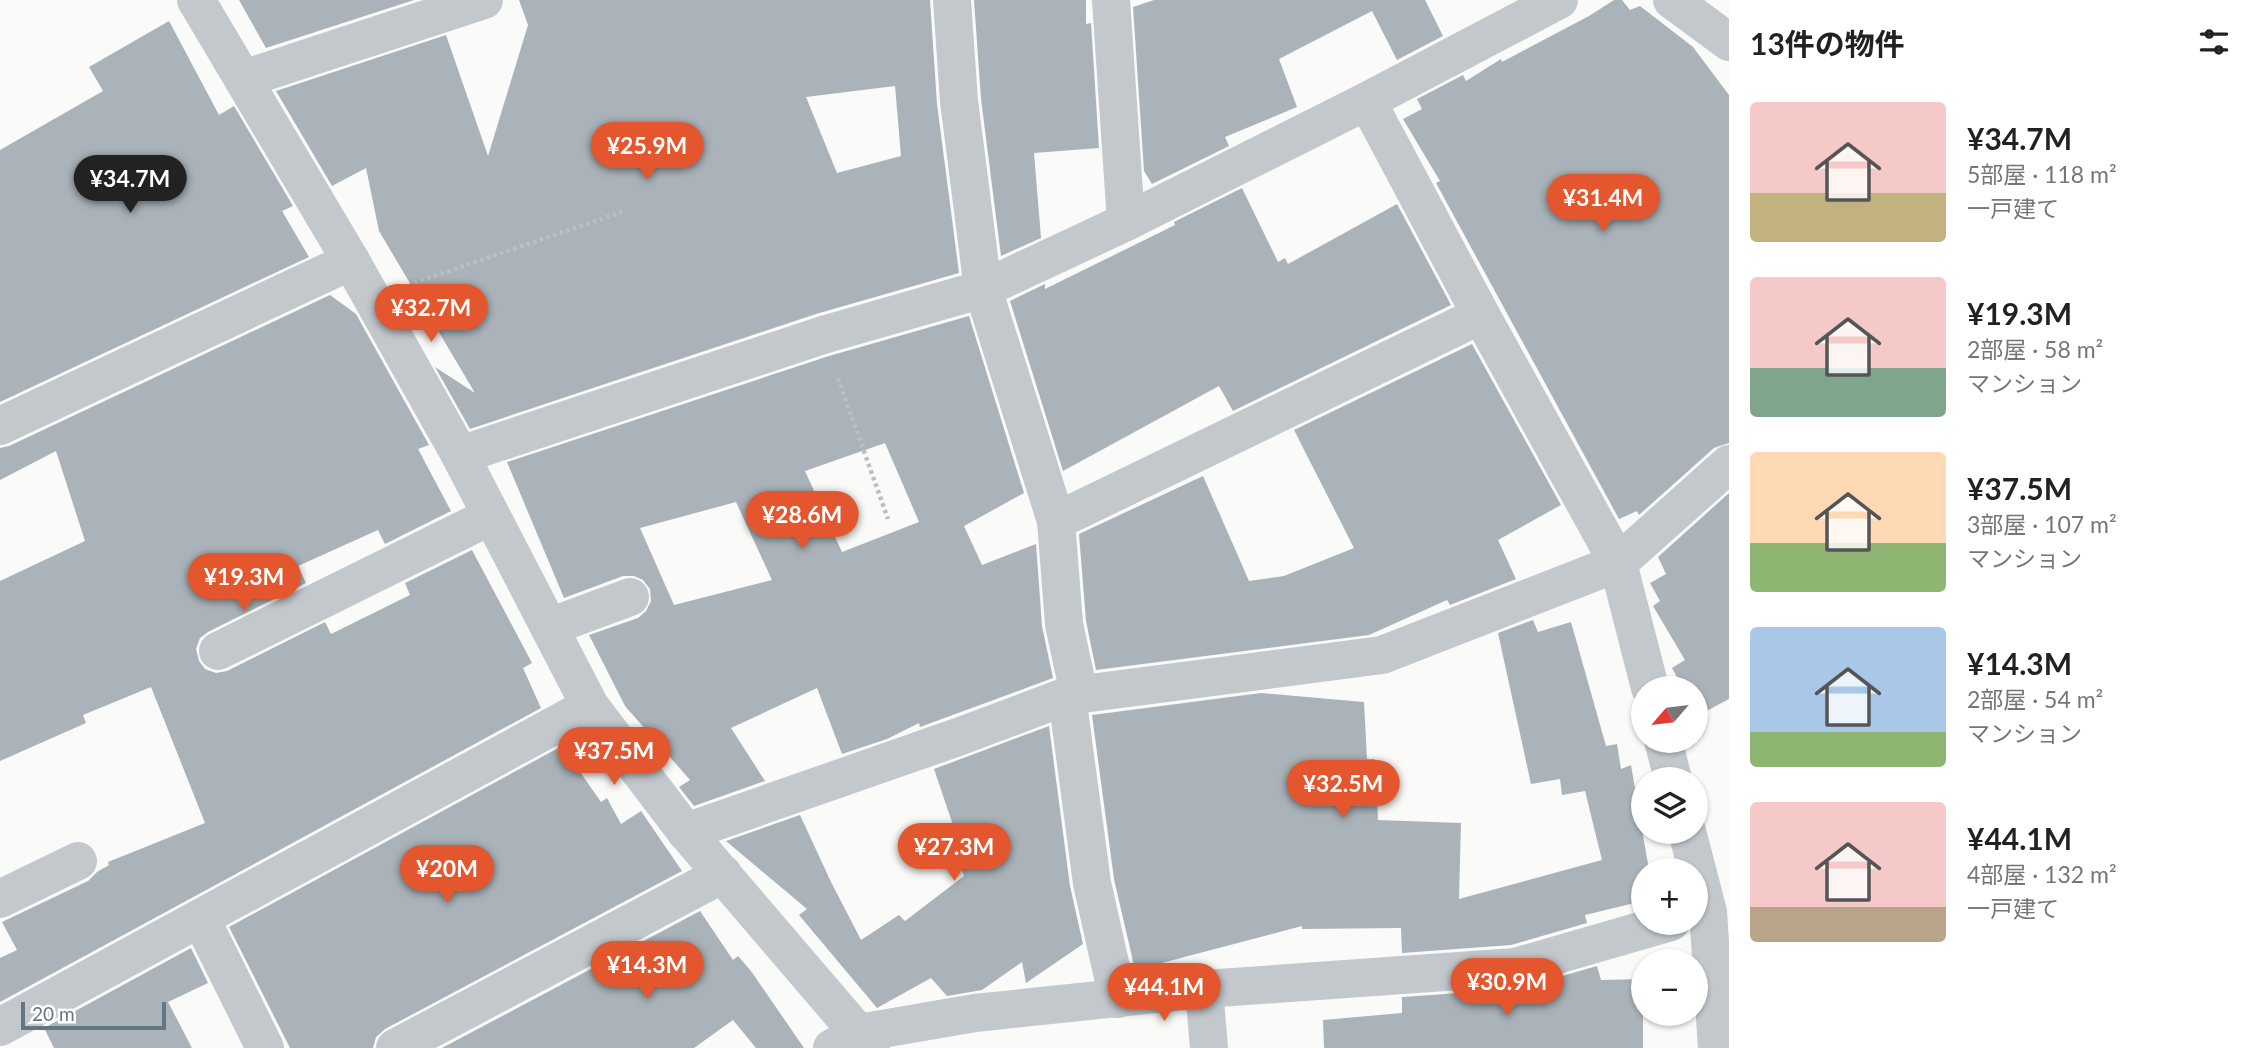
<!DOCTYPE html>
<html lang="ja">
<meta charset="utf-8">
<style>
:root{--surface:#fff;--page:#f2f2f2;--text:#222;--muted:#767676;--accent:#e4572e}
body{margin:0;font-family:Lato,"Noto Sans JP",sans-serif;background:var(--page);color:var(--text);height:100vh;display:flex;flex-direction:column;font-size:26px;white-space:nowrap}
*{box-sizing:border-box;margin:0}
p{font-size:23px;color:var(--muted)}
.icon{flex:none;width:38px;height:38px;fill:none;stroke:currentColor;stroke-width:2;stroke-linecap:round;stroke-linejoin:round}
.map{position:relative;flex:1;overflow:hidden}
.panel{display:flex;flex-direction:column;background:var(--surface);width:525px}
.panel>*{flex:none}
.needle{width:46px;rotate:242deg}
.fabs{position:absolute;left:1631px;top:676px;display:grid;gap:14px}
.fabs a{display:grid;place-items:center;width:77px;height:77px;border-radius:50%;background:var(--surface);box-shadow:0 2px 5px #0004;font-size:35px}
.scale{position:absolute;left:21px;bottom:18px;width:145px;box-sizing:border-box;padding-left:7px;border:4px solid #657683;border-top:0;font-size:19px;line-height:24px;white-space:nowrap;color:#657683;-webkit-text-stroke:5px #fff;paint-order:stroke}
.price{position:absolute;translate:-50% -60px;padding:0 16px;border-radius:24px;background:var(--accent);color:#fff;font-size:23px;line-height:46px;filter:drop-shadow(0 2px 4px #0008)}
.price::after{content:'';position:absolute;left:50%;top:42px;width:21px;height:16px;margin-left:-10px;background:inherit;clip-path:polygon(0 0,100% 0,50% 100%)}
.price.current{background:#222;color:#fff}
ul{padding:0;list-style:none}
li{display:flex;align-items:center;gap:21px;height:175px;padding:0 21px}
li span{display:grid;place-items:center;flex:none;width:196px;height:140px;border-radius:7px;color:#555}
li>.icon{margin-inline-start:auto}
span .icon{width:84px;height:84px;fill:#fffc;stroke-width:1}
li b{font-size:30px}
h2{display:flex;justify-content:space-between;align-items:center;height:84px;padding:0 21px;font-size:30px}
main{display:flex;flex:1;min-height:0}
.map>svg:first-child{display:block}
.building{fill:#aab3b9;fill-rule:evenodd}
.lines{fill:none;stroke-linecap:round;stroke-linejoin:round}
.path{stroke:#bbbfc2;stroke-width:4.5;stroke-dasharray:3.5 3.5;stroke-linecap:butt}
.minor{stroke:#c3c8cc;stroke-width:38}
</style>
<main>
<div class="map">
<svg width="1729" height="1048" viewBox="0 0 1729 1048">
<rect width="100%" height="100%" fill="#fafaf8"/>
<g class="building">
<path d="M239,0h175l-148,48z"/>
<path d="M519,0h411l7,104 22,169 -143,41 -346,115 -35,-62 40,26 -96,-162 -13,-63 -34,18 -56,-95 170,-56 42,121 40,-131zM895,86l6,70 -64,17 -31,-76z"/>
<path d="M974,0h112v24l5,-1 8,125 -65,5 7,85 -40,18 -20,-157z"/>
<path d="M1154,0h271l18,36 -46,24 -25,-49 -93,48 18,48 -72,30 4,9 -77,38 -8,-13 -11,-164z"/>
<path d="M1614,0h8l8,10 10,-4 53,41 36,48v348l-15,5 -75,67 -2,-4 -18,8 -183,-336 4,-2 -37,-62 19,-10 -5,-10 46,-24 3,6 35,-22 1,3 87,-46z"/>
<path d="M169,21l50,94 15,-9 59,100 -11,5 27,46 -309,145v-252l103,-59 -14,-24z"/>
<path d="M1242,188l36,74 7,-4 3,6 109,-60 54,101 -218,106 -14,-25 -156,85 -53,-170 35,-17v5l130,-64 -1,-3z"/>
<path d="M330,295l26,19 73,131 -11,4 33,62 -66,33 -7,-14 -80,36 8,17 -98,49 -8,6 -4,11 3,12 6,8 11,4 11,-2 98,-49 6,12 79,-39 -5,-12 67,-33 60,113 -9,5 18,40 -541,294v-44l17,-8 -15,-28 86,-41 9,-9 12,-7 -1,-3 97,-39 -54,-136 -68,28 3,8 -86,38v-180l85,-40 -29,-90 -56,29v-32l9,-2z"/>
<path d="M969,316l55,177 -60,33 18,39 54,-21 6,82 11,52 -133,49 -1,-4 -32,16 -45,15 -25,-66 -86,40 34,53 -71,25 -15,-19 11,-7 -65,-74 -36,-71 49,-17 8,-7 5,-10 -1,-12 -7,-9 -9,-4h-11l-59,22 -57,-136 322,-106zM885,443l34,79 -77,30 -37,-81zM736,502l36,78 -98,25 -34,-77z"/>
<path d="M1472,344l89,161 -63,35 18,39 -66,26 -3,-5 -78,35 -273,35 -10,-49 -7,-87 124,-58 46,105 35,-5 70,-28 -60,-118z"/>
<path d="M1729,493v206l-30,16 -3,-5v-22h-13l-11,-20 13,-8 -32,-54 7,-5 -10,-18 16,-9 -8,-17z"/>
<path d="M1533,620l5,12 33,-10 35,124 11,-2 4,25 10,-4 18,105h-6v31l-58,14 2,8 -76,22 -109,8 -1,-25 -99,1v-3l-167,44 -21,-91 -22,-164 169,-22 103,9 3,57h8l3,61 83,3 -2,76 143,-39 -17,-69 -23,4 -2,-16 -29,5 -33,-151z"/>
<path d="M1049,726l21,160 13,58 -57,39 -4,-21 -40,28 -35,6 -16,-18 -54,30 -78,-93 8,-6 -81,-68 74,-26 31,67 30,58 38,-25 6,6 59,-45 -14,-40 6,-2 -22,-65z"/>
<path d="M562,746l39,56 6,-4 14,26 20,-13 41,60 -297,158 -9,8 -3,11h-83l-61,-121z"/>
<path d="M700,911l33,49 5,-4 13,15 53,77h-48l-23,-28 -39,28h-252z"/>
<path d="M191,948l17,35 -40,19 24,46h-138l-10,-20z"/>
<path d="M1597,966l4,14 42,-1v69h-319l-1,-28 79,-7v-16l115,-8z"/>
</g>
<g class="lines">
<g class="path">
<path d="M414,283l208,-71"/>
<path d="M838,378l50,141"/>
</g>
<g class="minor">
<path d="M196,0l155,261 109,194 130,251 96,126 185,216"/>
<path d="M952,0l7,101 24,188 73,232 8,103 15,70"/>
<path d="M1111,0l15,222"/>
<path d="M1672,0l57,42"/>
<path d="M243,79l241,-79"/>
<path d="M1367,101l114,214 137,248 32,125"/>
<path d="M0,426l351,-165"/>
<path d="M460,455l363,-120 160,-46 143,-67 241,-121 192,-101"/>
<path d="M1056,521l425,-206"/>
<path d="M549,627l81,-30"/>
<path d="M218,651l273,-135"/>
<path d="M1067,696l25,187 26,116"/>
<path d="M1663,740l10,39"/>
<path d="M1687,831l21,81 9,136"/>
<path d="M686,832l272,-95 109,-41 315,-41 236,-92 111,-99"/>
<path d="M0,899l78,-38"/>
<path d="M201,919l64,129"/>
<path d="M1204,989l5,59"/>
<path d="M0,1027l590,-321"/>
<path d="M395,1048l328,-174"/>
<path d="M832,1048l27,-15 116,-20 229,-24 311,-22 156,-45"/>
</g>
</g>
</svg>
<div class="fabs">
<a><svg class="needle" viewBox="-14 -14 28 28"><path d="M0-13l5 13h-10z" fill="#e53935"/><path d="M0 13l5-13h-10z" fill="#767676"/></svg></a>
<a><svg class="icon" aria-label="layers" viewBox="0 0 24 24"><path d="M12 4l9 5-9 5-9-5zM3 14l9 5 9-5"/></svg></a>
<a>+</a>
<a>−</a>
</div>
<div class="scale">20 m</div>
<b class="price" style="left:647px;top:182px">¥25.9M</b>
<b class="price current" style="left:130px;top:215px">¥34.7M</b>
<b class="price" style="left:1603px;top:234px">¥31.4M</b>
<b class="price" style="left:431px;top:344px">¥32.7M</b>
<b class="price" style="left:802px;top:551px">¥28.6M</b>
<b class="price" style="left:244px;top:613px">¥19.3M</b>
<b class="price" style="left:614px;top:787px">¥37.5M</b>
<b class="price" style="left:1343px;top:820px">¥32.5M</b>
<b class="price" style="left:954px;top:883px">¥27.3M</b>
<b class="price" style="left:447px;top:905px">¥20M</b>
<b class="price" style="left:647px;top:1001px">¥14.3M</b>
<b class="price" style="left:1507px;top:1018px">¥30.9M</b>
<b class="price" style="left:1164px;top:1023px">¥44.1M</b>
</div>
<section class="panel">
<h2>13件の物件<svg class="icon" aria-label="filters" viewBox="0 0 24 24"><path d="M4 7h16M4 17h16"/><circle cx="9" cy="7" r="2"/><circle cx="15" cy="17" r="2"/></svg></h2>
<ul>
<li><span style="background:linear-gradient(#f6c9c9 65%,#c2b280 0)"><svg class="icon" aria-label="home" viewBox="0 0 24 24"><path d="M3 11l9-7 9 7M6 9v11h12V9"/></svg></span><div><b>¥34.7M</b><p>5部屋 · 118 m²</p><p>一戸建て</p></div></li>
<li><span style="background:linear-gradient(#f6c9c9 65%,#7fa58c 0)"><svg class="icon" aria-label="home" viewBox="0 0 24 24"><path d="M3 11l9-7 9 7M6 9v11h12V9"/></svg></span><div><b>¥19.3M</b><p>2部屋 · 58 m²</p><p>マンション</p></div></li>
<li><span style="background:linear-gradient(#ffd9b3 65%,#8fb573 0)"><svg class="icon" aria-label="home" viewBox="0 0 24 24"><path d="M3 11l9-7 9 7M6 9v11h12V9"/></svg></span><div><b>¥37.5M</b><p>3部屋 · 107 m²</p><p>マンション</p></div></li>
<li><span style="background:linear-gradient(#a9c7e8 75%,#8fb573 0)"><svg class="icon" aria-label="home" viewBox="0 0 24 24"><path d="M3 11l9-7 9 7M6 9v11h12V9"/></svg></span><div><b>¥14.3M</b><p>2部屋 · 54 m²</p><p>マンション</p></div></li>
<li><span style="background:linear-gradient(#f6c9c9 75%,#b9a48a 0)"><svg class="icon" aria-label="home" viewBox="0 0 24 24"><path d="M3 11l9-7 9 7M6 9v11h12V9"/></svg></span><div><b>¥44.1M</b><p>4部屋 · 132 m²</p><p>一戸建て</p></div></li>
</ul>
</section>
</main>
